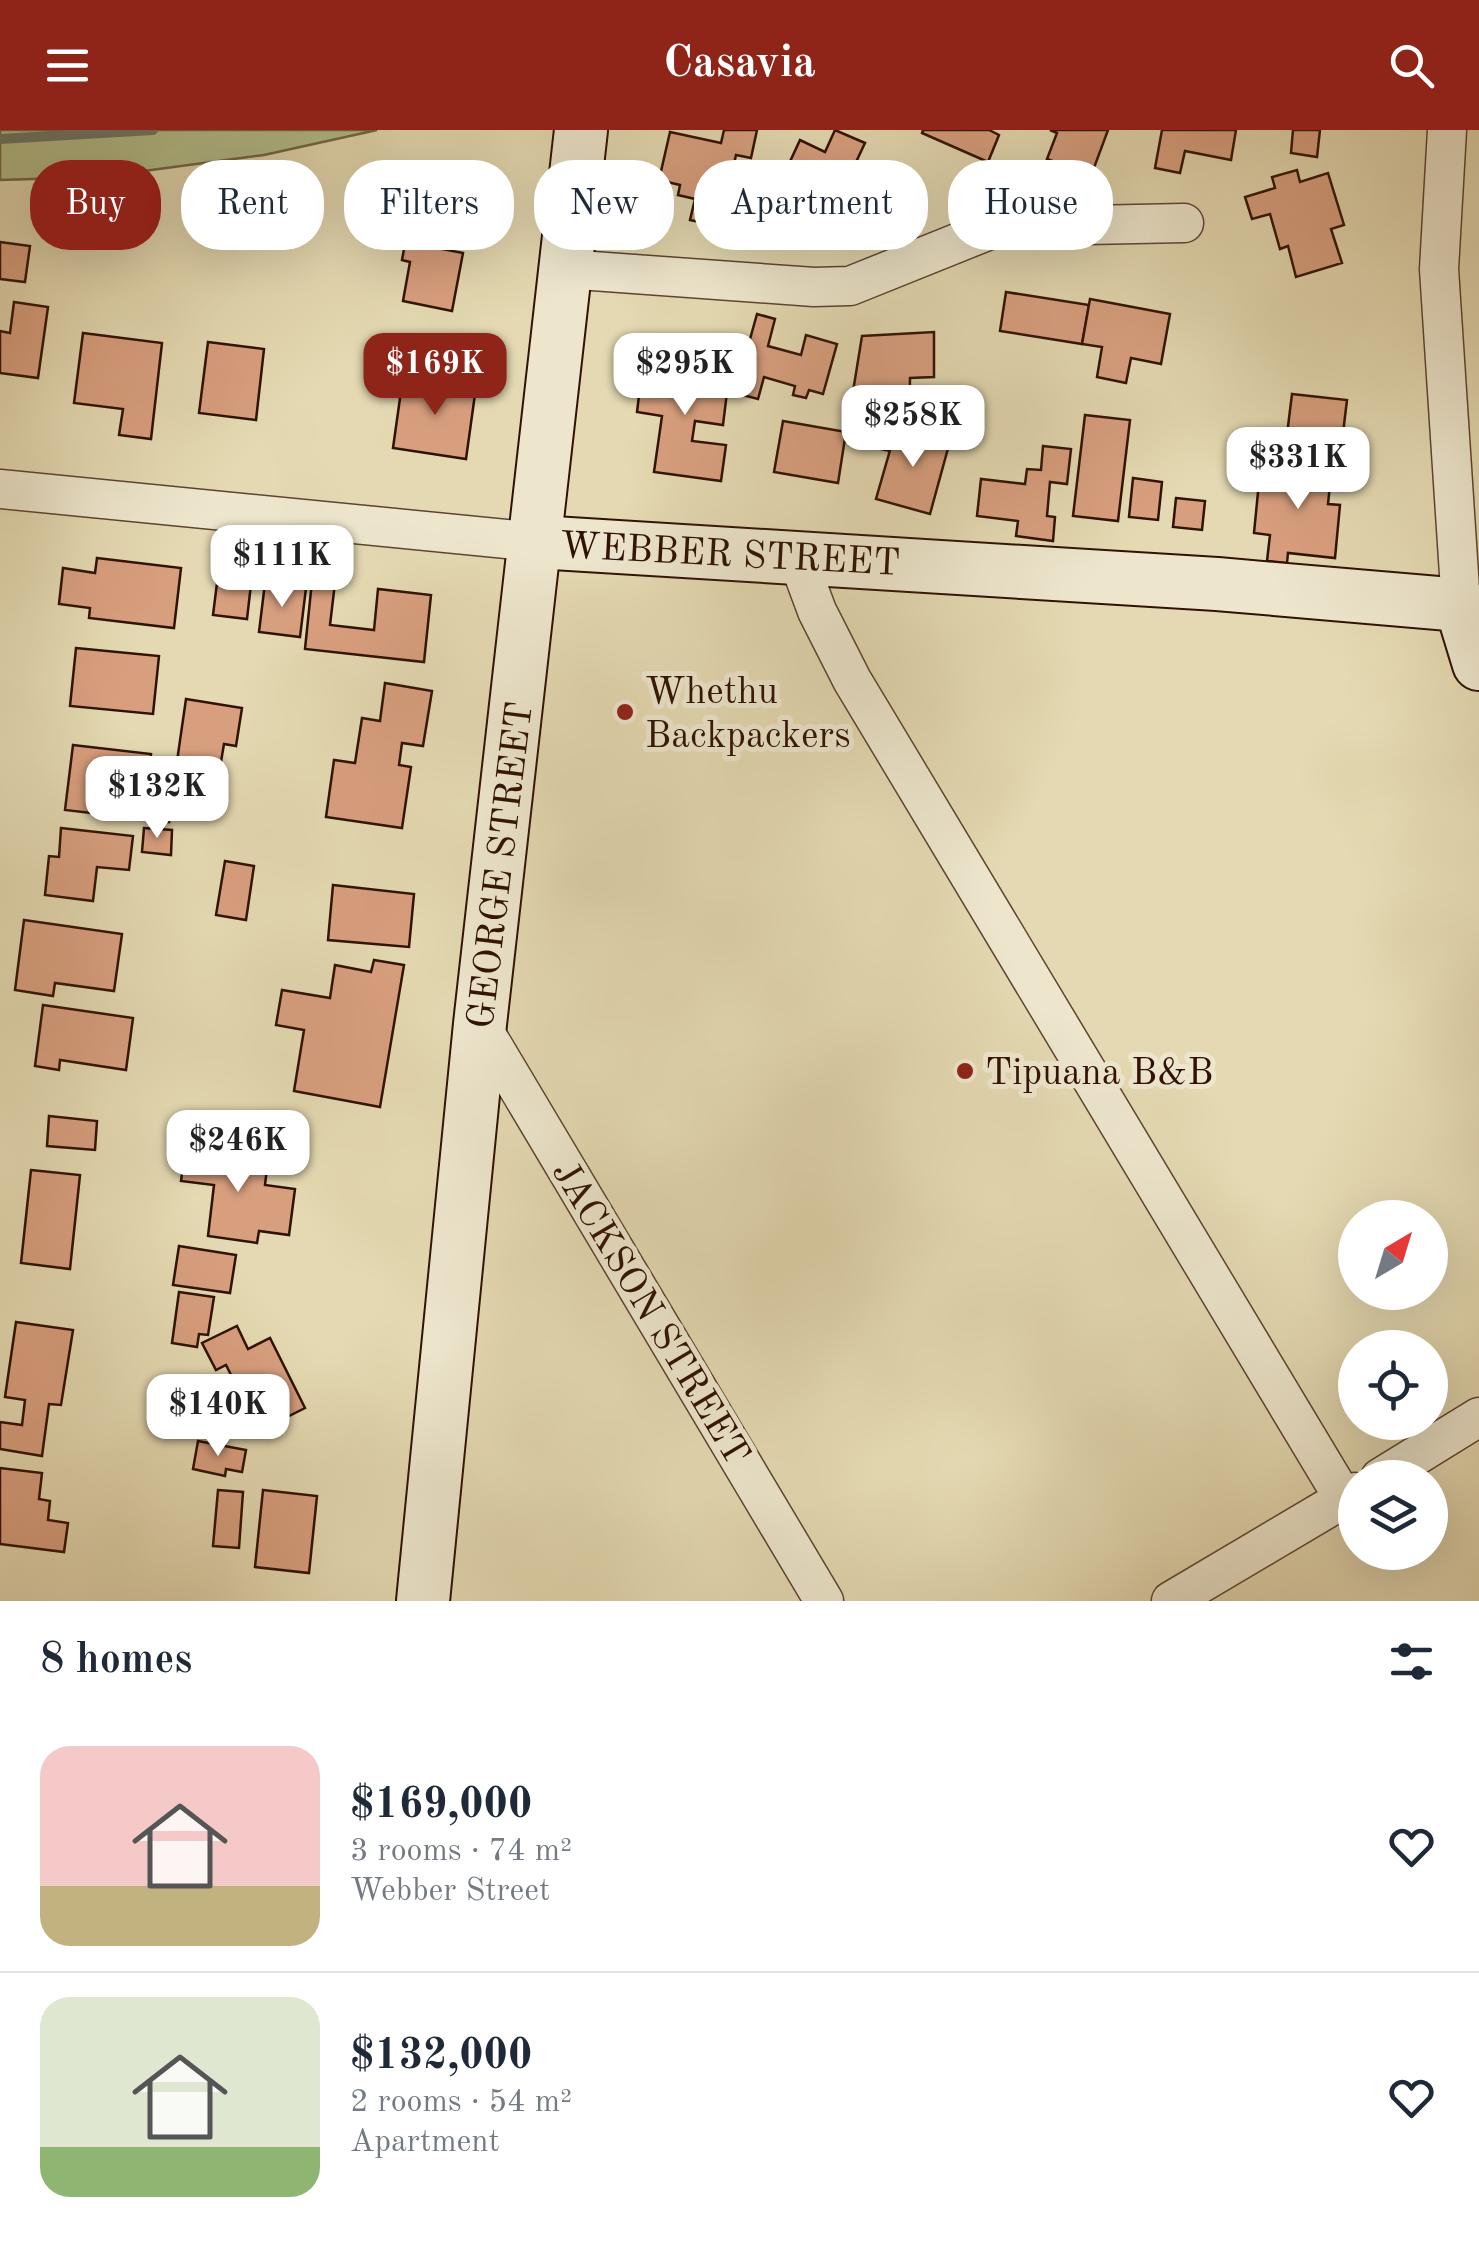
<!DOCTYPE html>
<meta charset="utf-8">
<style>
:root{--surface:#fff;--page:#f2f2f3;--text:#1f2937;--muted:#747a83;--line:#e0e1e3;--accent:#8f2418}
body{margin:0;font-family:"Old Standard TT",serif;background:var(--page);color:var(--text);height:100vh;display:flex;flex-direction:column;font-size:38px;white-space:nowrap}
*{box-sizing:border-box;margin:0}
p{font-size:32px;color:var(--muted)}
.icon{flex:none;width:55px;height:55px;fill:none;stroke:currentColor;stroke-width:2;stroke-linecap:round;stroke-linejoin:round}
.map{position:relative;height:1471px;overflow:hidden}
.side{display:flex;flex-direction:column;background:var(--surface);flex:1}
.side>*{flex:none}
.banner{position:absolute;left:30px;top:30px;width:1420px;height:90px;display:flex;gap:20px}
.needle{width:65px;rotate:38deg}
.controls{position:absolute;left:1338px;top:1070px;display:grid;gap:20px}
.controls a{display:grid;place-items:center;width:110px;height:110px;border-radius:50%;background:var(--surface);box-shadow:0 10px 40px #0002;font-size:50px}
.price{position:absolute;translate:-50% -85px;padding:0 22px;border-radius:20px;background:#fff;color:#222;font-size:32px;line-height:65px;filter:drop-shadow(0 2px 5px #0008)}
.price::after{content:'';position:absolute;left:50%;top:60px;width:30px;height:22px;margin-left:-15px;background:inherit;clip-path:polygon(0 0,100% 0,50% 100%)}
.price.selected{background:var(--accent);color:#fff}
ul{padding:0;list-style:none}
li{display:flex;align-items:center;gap:30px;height:250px;padding:0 40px}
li+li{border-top:2px solid var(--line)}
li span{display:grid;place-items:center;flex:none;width:280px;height:200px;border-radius:30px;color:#555}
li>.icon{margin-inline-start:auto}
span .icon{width:120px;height:120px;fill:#fffc;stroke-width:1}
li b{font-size:42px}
h2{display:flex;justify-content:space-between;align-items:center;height:120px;padding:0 40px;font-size:42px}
.chip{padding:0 35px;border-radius:40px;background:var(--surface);box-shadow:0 10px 40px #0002;font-size:35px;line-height:90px}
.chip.selected{background:var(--accent);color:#fff}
header{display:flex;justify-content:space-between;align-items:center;height:130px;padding:0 40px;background:var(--accent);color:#fff;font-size:45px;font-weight:700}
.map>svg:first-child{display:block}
.green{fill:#b4bf8d;stroke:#726848;stroke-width:2.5}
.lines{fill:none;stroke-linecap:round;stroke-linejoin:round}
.stream{stroke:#6d776b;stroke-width:10}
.building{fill:#d89f7f;stroke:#301204;stroke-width:2.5}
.street-casing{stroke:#5d4430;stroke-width:41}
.secondary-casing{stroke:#301204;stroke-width:56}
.street{stroke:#ede6cd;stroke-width:38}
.secondary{stroke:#ede6cd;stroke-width:52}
.poi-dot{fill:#8f2418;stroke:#ede6cd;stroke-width:4}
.labels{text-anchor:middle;stroke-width:10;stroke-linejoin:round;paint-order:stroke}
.street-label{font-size:38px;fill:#301204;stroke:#ede6cd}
.poi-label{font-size:38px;fill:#301204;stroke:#ede6cd;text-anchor:start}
</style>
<header><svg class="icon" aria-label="menu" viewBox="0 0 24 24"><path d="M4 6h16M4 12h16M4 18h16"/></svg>Casavia<svg class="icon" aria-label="search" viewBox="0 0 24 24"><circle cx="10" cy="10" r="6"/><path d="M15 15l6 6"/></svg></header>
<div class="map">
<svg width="1479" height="1471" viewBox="0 0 1479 1471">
<rect width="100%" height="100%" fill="#e4d9b2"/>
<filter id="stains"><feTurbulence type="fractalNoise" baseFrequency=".002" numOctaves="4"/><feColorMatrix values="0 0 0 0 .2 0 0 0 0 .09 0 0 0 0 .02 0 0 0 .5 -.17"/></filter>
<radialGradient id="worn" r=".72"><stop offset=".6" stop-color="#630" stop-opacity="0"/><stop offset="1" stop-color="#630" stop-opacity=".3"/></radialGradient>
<path class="green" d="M0,0h377l-113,25 -165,22 -99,3z"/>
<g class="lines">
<path class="stream" d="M0,9l153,-9"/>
</g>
<g class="building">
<path d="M724,0h33l-6,28 -15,-3 -7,31 14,3 -9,40 -44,-9 5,-21 -17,-4 2,-10 -21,-5 11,-48 51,11z"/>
<path d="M835,0l30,13 -8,17 14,8 -17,38 -49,-23 -4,7 -20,-9 19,-41 25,12z"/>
<path d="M923,0h66l10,5 -11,27 -66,-29z"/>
<path d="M1050,0h58l-17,46 -44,-17 10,-26z"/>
<path d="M1162,0h74l-5,30 -46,-9 -5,22 -25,-5z"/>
<path d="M1293,0h27l-3,27 -26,-4z"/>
<path d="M1297,40l3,12 28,-9 16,52 -13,4 11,34 -46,14 -8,-31 -8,3 -10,-35 -18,5 -7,-22 30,-9 -3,-11z"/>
<path d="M408,98l27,5 -3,14 31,6 -11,58 -49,-10 7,-39 -8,-2z"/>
<path d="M0,112l30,4 -5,36 -25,-3z"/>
<path d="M1006,162l83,13 -7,39 -82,-13z"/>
<path d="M1090,169l80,15 -9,50 -30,-6 -5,25 -29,-6 5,-30 -20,-3z"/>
<path d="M14,172l34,5 -10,71 -38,-5v-42l10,2z"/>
<path d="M757,184l18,5 -7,27 33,9 5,-20 31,9 -14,50 -14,-4 -3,8 -13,-3 2,-9 -31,-9 -6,22 -23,-6z"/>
<path d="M934,202v45l-24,1 -1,52 -12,-4 -7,25 -45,-10 17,-105z"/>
<path d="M83,203l79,10 -11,96 -32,-4 4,-26 -49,-6z"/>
<path d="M208,212l56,7 -8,71 -57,-7z"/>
<path d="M643,233l86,13 -6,49 -28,-4 -3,20 34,4 -5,36 -67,-9 8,-56 -25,-4z"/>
<path d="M403,247l73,10 -10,72 -73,-11z"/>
<path d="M1292,264l55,6 -7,58 -55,-7z"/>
<path d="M1085,285l45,5 -12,101 -45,-5z"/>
<path d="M783,291l63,11 -8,51 -64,-11z"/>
<path d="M897,296l53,15 -20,73 -54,-15z"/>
<path d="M1043,316l28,3 -4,35 -17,-2 -3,34 8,1 -2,24 -37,-5 2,-15 -41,-5 4,-37 44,5 2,-15 14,1z"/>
<path d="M1286,331l46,5 -4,38 12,1 -5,53 -47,-5 -1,10 -20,-2 3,-26 -16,-2 5,-51 12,2 1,-16 14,1z"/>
<path d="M1133,348l29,4 -4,38 -29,-3z"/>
<path d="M1176,368l29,3 -3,29 -29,-3z"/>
<path d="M235,425l19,3 -7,61 -34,-4 4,-32 14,1z"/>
<path d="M97,428l84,10 -7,60 -85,-10 1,-10 -31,-4 4,-36 32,5z"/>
<path d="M312,451l23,2 -5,42 44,5 4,-41 53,6 -7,67 -119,-13z"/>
<path d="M265,453l41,5 -6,49 -41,-5z"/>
<path d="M76,518l83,8 -6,58 -83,-8z"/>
<path d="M385,553l47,8 -9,55 -21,-3 -3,22 12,2 -9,61 -76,-11 8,-57 21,3 7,-45 18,3z"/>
<path d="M186,569l56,9 -6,38 -12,-2 -9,53 -42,-8z"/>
<path d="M73,615l78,9 -4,33 26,2 -4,33 -104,-12z"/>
<path d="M61,698l72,8 -4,34 -32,-3 -4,34 -48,-6 4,-39 10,1z"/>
<path d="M144,698l28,2 -1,25 -29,-3z"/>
<path d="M225,731l29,5 -8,54 -30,-5z"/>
<path d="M333,755l81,9 -5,53 -81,-7z"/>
<path d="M24,790l98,14 -8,57 -59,-8 -2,13 -38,-6z"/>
<path d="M374,830l30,5 -24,142 -86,-16 10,-61 -28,-5 6,-35 48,8 5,-33 36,7z"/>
<path d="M43,875l90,13 -7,52 -66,-10 -1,10 -24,-4z"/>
<path d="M49,986l48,5 -2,29 -48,-4z"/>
<path d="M187,1008l32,5 -2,18 50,7 -2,17 30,4 -6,46 -30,-4 -2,12 -49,-7 6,-51 -33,-4z"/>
<path d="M31,1040l49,5 -10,94 -49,-6z"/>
<path d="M179,1116l57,9 -6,38 -57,-8z"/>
<path d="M179,1162l35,5 -6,38 -9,-1 -2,13 -25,-4z"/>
<path d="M16,1192l57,8 -12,75 -12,-1 -7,52 -42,-7v-27l22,3 3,-25 -20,-3z"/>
<path d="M237,1196l11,23 22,-11 35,70 -46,23 -33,-66 -10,5 -14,-27z"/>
<path d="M198,1311l48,9 -4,22 -16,-3 -1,7 -32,-7z"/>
<path d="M0,1338l42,5 -3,26 11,2 -2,19 20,3 -4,29 -64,-8z"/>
<path d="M218,1360l25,2 -4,56 -26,-2z"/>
<path d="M263,1360l54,6 -8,77 -54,-6z"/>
</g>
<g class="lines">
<defs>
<g id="street">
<path d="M1447,0l-8,139 22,336"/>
<path d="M565,139l249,18 36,-1 147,-59 187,-4"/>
<path d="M0,359l537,53"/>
<path d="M797,427l20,54 35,69 492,819"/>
<path d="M480,894l344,577"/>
<path d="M1380,1348l99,-61"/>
<path d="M1171,1471l184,-109"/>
</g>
<g id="secondary">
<path d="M537,412l680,42 244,21 18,59"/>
<path d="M423,1471l57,-577 101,-894"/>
</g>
</defs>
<use href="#street" class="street-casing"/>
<use href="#secondary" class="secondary-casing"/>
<use href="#street" class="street"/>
<use href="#secondary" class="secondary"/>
</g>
<g class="poi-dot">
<circle cx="625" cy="582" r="10"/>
<circle cx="965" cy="941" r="10"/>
</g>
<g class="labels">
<g class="street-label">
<text transform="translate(730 423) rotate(3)" y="13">WEBBER STREET</text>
<text transform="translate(499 735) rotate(-83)" y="13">GEORGE STREET</text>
<text transform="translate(652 1182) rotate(59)" y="13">JACKSON STREET</text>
</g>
<g class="poi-label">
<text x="645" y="573">Whethu<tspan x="645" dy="44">Backpackers</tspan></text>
<text x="985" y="954">Tipuana B&amp;B</text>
</g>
</g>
<rect width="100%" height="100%" filter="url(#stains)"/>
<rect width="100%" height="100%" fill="url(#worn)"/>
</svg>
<div class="controls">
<a><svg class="needle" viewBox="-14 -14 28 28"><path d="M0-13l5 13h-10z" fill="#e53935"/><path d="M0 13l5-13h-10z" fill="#747a83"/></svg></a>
<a><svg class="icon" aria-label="locate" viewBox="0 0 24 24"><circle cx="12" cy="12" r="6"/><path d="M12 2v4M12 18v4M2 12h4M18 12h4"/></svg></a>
<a><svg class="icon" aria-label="layers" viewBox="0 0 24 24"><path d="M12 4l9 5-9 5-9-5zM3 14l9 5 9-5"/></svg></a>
</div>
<b class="price selected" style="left:435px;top:288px">$169K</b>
<b class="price" style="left:685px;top:288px">$295K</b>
<b class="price" style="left:913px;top:340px">$258K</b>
<b class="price" style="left:1298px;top:382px">$331K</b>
<b class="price" style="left:282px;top:480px">$111K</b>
<b class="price" style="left:157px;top:711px">$132K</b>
<b class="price" style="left:238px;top:1065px">$246K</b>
<b class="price" style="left:218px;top:1329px">$140K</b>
<div class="banner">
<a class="chip selected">Buy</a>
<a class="chip">Rent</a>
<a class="chip">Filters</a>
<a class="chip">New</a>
<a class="chip">Apartment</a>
<a class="chip">House</a>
</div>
</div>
<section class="side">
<h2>8 homes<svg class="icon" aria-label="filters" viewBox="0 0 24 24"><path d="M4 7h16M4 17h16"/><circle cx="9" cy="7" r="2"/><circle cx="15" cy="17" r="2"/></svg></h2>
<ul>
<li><span style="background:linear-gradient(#f6c9c9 70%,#c2b280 0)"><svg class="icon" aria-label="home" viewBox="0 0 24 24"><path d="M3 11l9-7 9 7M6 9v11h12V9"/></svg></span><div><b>$169,000</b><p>3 rooms · 74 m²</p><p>Webber Street</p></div><svg class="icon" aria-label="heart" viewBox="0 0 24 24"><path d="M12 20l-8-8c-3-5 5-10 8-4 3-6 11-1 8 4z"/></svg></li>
<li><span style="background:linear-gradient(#dfe7d0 75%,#8fb573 0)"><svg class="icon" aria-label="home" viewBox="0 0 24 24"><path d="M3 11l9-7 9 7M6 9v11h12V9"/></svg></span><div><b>$132,000</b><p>2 rooms · 54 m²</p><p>Apartment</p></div><svg class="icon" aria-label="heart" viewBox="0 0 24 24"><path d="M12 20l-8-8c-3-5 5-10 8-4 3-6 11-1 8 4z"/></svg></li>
</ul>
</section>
